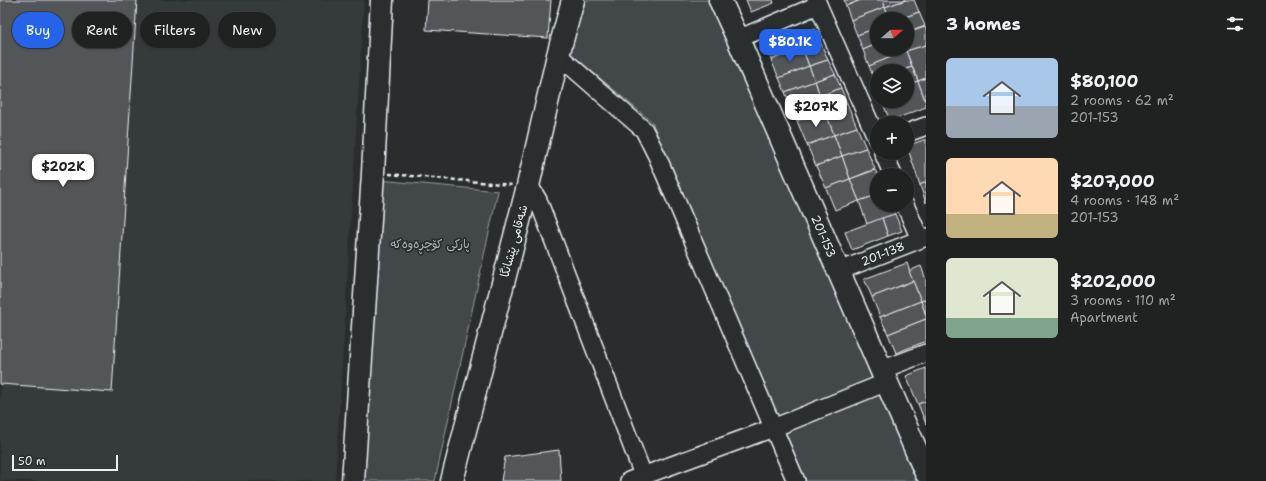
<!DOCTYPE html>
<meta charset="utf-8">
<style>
:root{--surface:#202222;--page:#2d2f2f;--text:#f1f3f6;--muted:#a2a4a5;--line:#3d3f40;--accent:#2563eb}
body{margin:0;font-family:"Shantell Sans","Playpen Sans Arabic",sans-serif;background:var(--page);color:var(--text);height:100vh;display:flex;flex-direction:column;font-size:15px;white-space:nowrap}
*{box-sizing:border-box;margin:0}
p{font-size:13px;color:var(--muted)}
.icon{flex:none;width:22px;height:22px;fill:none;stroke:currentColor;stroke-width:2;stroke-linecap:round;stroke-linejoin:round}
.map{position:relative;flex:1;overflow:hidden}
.sheet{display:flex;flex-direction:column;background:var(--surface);width:340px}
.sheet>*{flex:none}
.guide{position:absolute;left:12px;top:12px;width:380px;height:36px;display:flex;gap:8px}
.needle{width:26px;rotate:70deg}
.fabs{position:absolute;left:870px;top:12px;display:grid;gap:8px}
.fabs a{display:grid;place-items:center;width:44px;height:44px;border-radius:50%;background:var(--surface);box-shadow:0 1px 3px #0004,0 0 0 1px var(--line);font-size:20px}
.scale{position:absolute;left:12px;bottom:10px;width:106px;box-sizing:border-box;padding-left:4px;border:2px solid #e8f1f8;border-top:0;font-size:11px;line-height:14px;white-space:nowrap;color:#e8f1f8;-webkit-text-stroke:3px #2a2d2e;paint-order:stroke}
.price{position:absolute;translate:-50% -34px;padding:0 9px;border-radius:8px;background:#fff;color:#222;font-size:13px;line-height:26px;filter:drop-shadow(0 1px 2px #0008)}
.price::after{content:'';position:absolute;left:50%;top:24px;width:12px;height:9px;margin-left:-6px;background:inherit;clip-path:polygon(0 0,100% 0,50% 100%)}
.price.selected{background:var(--accent);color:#fff}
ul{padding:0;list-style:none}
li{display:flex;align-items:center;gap:12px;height:100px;padding:0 20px}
li span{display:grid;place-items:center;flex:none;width:112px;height:80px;border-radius:6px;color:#555}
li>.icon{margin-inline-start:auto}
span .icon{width:48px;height:48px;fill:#fffc;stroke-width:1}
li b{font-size:17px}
h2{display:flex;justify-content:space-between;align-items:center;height:48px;padding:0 20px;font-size:17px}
.chip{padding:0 14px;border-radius:18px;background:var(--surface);box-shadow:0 1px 3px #0004,0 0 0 1px var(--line);font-size:14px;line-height:36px}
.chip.selected{background:var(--accent);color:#fff}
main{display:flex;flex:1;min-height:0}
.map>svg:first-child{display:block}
.built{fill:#363a3b}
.green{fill:#424648;stroke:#959ca0}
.building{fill:#535759;stroke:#e8f1f8}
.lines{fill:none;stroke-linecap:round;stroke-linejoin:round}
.street-casing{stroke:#e8f1f8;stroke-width:20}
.secondary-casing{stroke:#e8f1f8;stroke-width:25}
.primary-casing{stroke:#e8f1f8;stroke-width:25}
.path{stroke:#e8f1f8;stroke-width:2.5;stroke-dasharray:4 3;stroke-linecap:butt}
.street{stroke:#2a2d2e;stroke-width:17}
.secondary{stroke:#2a2d2e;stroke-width:22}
.primary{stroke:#2a2d2e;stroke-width:22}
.labels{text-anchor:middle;stroke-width:3.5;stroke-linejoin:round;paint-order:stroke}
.street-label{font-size:12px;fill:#e8f1f8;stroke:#2a2d2e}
.park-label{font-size:12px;fill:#aeb5ba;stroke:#2a2d2e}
</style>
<main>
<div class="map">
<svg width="926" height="481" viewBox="0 0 926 481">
<rect width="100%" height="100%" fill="#2a2d2e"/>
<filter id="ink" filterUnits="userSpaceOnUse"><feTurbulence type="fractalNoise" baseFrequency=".025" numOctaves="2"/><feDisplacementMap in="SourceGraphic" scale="8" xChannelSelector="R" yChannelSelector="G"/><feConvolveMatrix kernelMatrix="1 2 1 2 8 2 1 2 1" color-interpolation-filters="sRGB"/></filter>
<g filter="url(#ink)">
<path class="built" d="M0,0h364l-29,481h-335z"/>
<g class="green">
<path d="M586,0h128l19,40 186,441h-113l-154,-359 -83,-70z"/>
<path d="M379,180l119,11 -63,290h-71z"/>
</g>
<g class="building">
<path d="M0,0h137l-25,392 -112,-8z"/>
<path d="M428,0h123l-3,38 -122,-8z"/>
<path d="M746,0h27l1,3 -23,9z"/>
<path d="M844,0h17l-15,6z"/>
<path d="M861,0h22l2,7 -34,13 -5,-14z"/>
<path d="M883,0h23l-21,7z"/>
<path d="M906,0h8l5,12 -19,7h-10l-5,-12z"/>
<path d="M885,7l5,12h-13v9l-20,7 -6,-15z"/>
<path d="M919,12l6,14 -18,7v-14h-7z"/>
<path d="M925,27l1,3v15l-20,6 -1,-2h2v-16z"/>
<path d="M877,28v16l-14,6 -6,-15z"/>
<path d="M815,29l5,12 -18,7 -4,-13z"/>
<path d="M798,35l4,13 -31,12 -5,-13z"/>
<path d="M820,41l8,19 -19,6 -7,-18z"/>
<path d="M877,44v5h28l1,2 -37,15 -6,-16z"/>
<path d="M926,45v33l-8,3 -12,-30z"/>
<path d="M802,48l7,18 -30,12 -8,-18z"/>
<path d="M906,51l6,16 -12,4h-23v9l-2,1 -6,-15z"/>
<path d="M828,60l7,14 -20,7 -6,-15z"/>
<path d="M809,66l6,15 -30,11 -6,-14z"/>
<path d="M912,67l6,14 -11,4v-14h-7z"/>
<path d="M835,74l6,14 -21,8 -5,-15z"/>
<path d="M926,78v25l-8,-22z"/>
<path d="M815,81l5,15 -29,11 -6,-15z"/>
<path d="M918,81l8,22v4l-36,14 -8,-20h25v-16z"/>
<path d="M841,88l6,15 -22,8 -5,-15z"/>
<path d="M820,96l5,15 -28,10 -6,-14z"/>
<path d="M847,103l10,24 -23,8 -9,-24z"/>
<path d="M825,111l9,24 -27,10 -10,-24z"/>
<path d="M857,127l9,21 -24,8 -8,-21z"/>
<path d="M834,135l8,21 -26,10 -9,-21z"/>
<path d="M926,139v43l-6,3 -13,-39z"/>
<path d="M866,148l9,21 -25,10 -8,-23z"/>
<path d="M842,156l8,23 -24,9 -10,-22z"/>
<path d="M875,170l3,5 -1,20 -18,6 -9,-22z"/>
<path d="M850,179l9,22 -24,9 -9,-22z"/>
<path d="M926,182v21l-6,-18z"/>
<path d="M877,195v10h14l4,9 -28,10 -8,-23z"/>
<path d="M895,214l7,17 -14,5 -6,-18z"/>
<path d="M882,218l6,18 -36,14 -7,-18z"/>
<path d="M907,263l6,18 -41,16 -8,-18z"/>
<path d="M921,266l5,14v19l-5,2 -12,-30z"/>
<path d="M913,281l8,20 -41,16 -8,-20z"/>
<path d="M926,299v17l-5,-15z"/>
<path d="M921,301l5,15v3l-38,15 -8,-17z"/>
<path d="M926,319v22l-30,12 -8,-19z"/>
<path d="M926,368v33l-8,3 -12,-28z"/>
<path d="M926,401v23l-8,-20z"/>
<path d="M559,450l2,31h-60l4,-24z"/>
</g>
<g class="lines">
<defs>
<g id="street">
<path d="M816,0l61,139"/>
<path d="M738,39l80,-34"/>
<path d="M558,55l86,75 13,26 139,325"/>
<path d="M907,133l19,-7"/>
<path d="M883,153l10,22"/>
<path d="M528,186l4,4 6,10 105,275"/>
<path d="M905,205l15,34"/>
<path id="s1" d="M839,271l87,-34"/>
<path d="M881,370l45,-17"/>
<path d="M629,481l144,-53 114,-46"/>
</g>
<g id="secondary">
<path id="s2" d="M720,0l18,39 188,434"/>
</g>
<g id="primary">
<path d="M353,481l20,-308 9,-173"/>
<path d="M452,481l76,-295 30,-131 15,-55"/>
</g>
</defs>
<use href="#street" class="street-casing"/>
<use href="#secondary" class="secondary-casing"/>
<use href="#primary" class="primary-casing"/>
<path class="path" d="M389,174l123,11"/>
<use href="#street" class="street"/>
<use href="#secondary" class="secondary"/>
<use href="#primary" class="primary"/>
</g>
</g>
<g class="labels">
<g class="street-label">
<text dy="4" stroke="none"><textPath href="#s2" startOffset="258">201-153</textPath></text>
<text transform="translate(514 241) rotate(-75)" y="4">شەقامی پێشانگا</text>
<text dy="4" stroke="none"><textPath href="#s1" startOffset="47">201-138</textPath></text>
</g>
<g class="park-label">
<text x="430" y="248">پارکی کۆچڕەوەکە</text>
</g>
</g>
</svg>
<div class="fabs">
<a><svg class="needle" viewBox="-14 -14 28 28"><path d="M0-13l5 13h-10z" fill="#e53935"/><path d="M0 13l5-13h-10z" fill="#a2a4a5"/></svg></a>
<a><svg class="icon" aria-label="layers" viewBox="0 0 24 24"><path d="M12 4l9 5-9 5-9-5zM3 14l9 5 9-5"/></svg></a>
<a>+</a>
<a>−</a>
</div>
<div class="scale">50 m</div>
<b class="price selected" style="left:790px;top:63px">$80.1K</b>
<b class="price" style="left:816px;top:128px">$207K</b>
<b class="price" style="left:63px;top:188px">$202K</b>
<div class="guide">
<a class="chip selected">Buy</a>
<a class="chip">Rent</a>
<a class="chip">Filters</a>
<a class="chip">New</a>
</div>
</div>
<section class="sheet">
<h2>3 homes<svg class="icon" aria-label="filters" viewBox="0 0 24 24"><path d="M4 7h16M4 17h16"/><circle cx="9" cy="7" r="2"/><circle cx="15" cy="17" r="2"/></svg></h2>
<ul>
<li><span style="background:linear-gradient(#a9c7e8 60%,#9aa5b1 0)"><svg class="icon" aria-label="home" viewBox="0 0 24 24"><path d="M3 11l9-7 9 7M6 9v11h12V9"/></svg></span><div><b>$80,100</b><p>2 rooms · 62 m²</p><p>201-153</p></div></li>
<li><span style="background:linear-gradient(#ffd9b3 70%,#c2b280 0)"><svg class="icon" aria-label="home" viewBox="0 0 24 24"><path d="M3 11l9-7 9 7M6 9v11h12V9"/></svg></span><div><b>$207,000</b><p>4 rooms · 148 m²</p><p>201-153</p></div></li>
<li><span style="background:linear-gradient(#dfe7d0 75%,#7fa58c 0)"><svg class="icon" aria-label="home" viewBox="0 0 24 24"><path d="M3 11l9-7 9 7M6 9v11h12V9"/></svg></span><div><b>$202,000</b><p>3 rooms · 110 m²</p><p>Apartment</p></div></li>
</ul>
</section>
</main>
